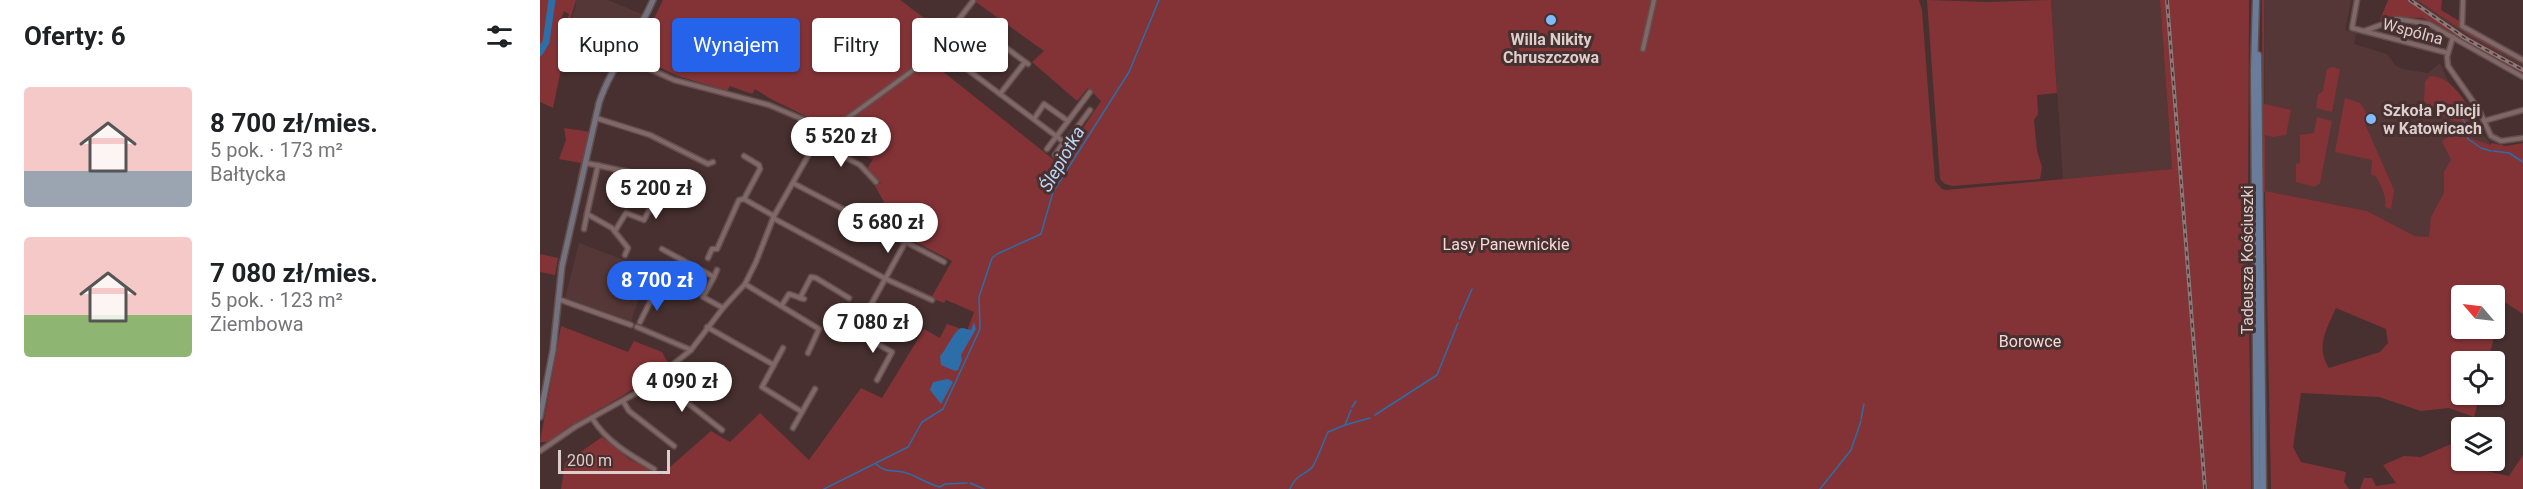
<!DOCTYPE html>
<html lang="pl">
<meta charset="utf-8">
<style>
:root{--surface:#fff;--page:#f2f2f2;--text:#202124;--muted:#757577;--accent:#2563eb}
body{margin:0;font-family:Roboto,sans-serif;background:var(--page);color:var(--text);height:100vh;display:flex;flex-direction:column;font-size:22px;white-space:nowrap}
*{box-sizing:border-box;margin:0}
p{font-size:20px;color:var(--muted)}
.icon{flex:none;width:33px;height:33px;fill:none;stroke:currentColor;stroke-width:2;stroke-linecap:round;stroke-linejoin:round}
.map{position:relative;flex:1;overflow:hidden}
.panel{display:flex;flex-direction:column;background:var(--surface);width:540px}
.panel>*{flex:none}
.hud{position:absolute;left:18px;top:18px;width:570px;height:54px;display:flex;gap:12px}
.needle{width:39px;rotate:298deg}
.controls{position:absolute;left:1911px;top:285px;display:grid;gap:12px}
.controls a{display:grid;place-items:center;width:54px;height:54px;border-radius:6px;background:var(--surface);box-shadow:0 2px 4px #0004;font-size:30px}
.scale{position:absolute;left:18px;bottom:15px;width:112px;box-sizing:border-box;padding-left:6px;border:3px solid #ddcece;border-top:0;font-size:16px;line-height:21px;white-space:nowrap;color:#ddcece;-webkit-text-stroke:4px #47302f;paint-order:stroke}
.price{position:absolute;translate:-50% -51px;padding:0 14px;border-radius:21px;background:#fff;color:#222;font-size:20px;line-height:39px;filter:drop-shadow(0 2px 3px #0008)}
.price::after{content:'';position:absolute;left:50%;top:36px;width:18px;height:14px;margin-left:-9px;background:inherit;clip-path:polygon(0 0,100% 0,50% 100%)}
.price.active{background:var(--accent);color:#fff}
ul{padding:0;list-style:none}
li{display:flex;align-items:center;gap:18px;height:150px;padding:0 24px}
li span{display:grid;place-items:center;flex:none;width:168px;height:120px;border-radius:6px;color:#555}
li>.icon{margin-inline-start:auto}
span .icon{width:72px;height:72px;fill:#fffc;stroke-width:1}
li b{font-size:26px}
h2{display:flex;justify-content:space-between;align-items:center;height:72px;padding:0 24px;font-size:26px}
.pill{padding:0 21px;border-radius:6px;background:var(--surface);box-shadow:0 2px 4px #0004;font-size:21px;line-height:54px}
.pill.active{background:var(--accent);color:#fff}
main{display:flex;flex:1;min-height:0}
.map>svg:first-child{display:block}
.built{fill:#553737}
.green{fill:#833336;fill-rule:evenodd}
.water{fill:#2d6da8}
.lines{fill:none;stroke-linecap:round;stroke-linejoin:round}
.stream{stroke:#2d6da8;stroke-width:1.5}
.river{stroke:#2d6da8;stroke-width:7}
.street-casing{stroke:#614f4e;stroke-width:7}
.secondary-casing{stroke:#614f4e;stroke-width:8}
.primary-casing{stroke:#614f4e;stroke-width:9}
.street{stroke:#816766;stroke-width:4}
.secondary{stroke:#757280;stroke-width:5}
.primary{stroke:#697d9b;stroke-width:6}
.rail-casing{stroke:#8b7877;stroke-width:4}
.rail{stroke:#47302f;stroke-width:1.5;stroke-dasharray:4.5;stroke-linecap:butt}
.poi-dot{fill:#7fbdfa;stroke:#47302f;stroke-width:2}
.labels{text-anchor:middle;stroke-width:6;stroke-linejoin:round;paint-order:stroke}
.street-label{font-size:16px;fill:#ddcece;stroke:#47302f}
.poi-label{font-size:16px;font-weight:bold;fill:#ddcece;stroke:#47302f}
.park-label{font-size:16px;fill:#f3dad8;stroke:#47302f}
.water-label{font-size:18px;font-style:italic;fill:#b7d7f8;stroke:#47302f}
</style>
<main>
<section class="panel">
<h2>Oferty: 6<svg class="icon" aria-label="filters" viewBox="0 0 24 24"><path d="M4 7h16M4 17h16"/><circle cx="9" cy="7" r="2"/><circle cx="15" cy="17" r="2"/></svg></h2>
<ul>
<li><span style="background:linear-gradient(#f6c9c9 70%,#9aa5b1 0)"><svg class="icon" aria-label="home" viewBox="0 0 24 24"><path d="M3 11l9-7 9 7M6 9v11h12V9"/></svg></span><div><b>8 700 zł/mies.</b><p>5 pok. · 173 m²</p><p>Bałtycka</p></div></li>
<li><span style="background:linear-gradient(#f6c9c9 65%,#8fb573 0)"><svg class="icon" aria-label="home" viewBox="0 0 24 24"><path d="M3 11l9-7 9 7M6 9v11h12V9"/></svg></span><div><b>7 080 zł/mies.</b><p>5 pok. · 123 m²</p><p>Ziembowa</p></div></li>
</ul>
</section>
<div class="map">
<svg width="1983" height="489" viewBox="0 0 1983 489">
<rect width="100%" height="100%" fill="#47302f"/>
<g class="built">
<path d="M36,0h32l36,15 -18,33 -4,2 -23,-13 -31,-12 7,-15z"/>
<path d="M1511,0h109l12,169 -109,10z"/>
<path d="M1625,0h4l38,489h-4z"/>
<path d="M1724,0h87l-6,30 11,3 -2,11 33,10 9,12 6,3 26,4 12,-10 8,18 30,39 6,16 5,5 7,37 -52,61 -29,-3 -48,-25 -102,-20z"/>
<path d="M1867,0h10l55,37 51,27v7l-69,-38z"/>
<path d="M39,243l69,26 -17,53 -66,-24z"/>
</g>
<g class="green">
<path d="M0,0h11l-7,42 -4,8z"/>
<path d="M13,0h23l-7,23 -2,-2 2,-7 -5,-3 -5,12 13,15 -8,17 -11,53 -13,-6v-49l6,-11z"/>
<path d="M123,0h237l46,34 -21,24 -88,68 -7,2 -59,-29 -16,-10 -3,5 -22,-8 -3,5 -49,-15 -42,-20z"/>
<path d="M433,0h946l3,10 13,171 7,8 4,1 226,-21 -12,-169h5l38,489h-1642l4,-26 37,-26 27,22 32,16 50,-44 19,11 30,-29 49,47 52,-72 21,10 42,-69 16,9 7,-14 20,7 7,-19 -28,-12 -2,3 -13,-5 21,-37 -78,-41 10,-18 -9,-16 6,-3 -14,-14 6,-10 -15,-5 -11,2 -28,-14 6,-12 13,-1 86,-63 7,-7 3,4h4l-2,3 123,98 42,-63 -13,-13 -11,13 -45,-39 12,-11z"/>
<path d="M1387,0l60,2 64,-2 6,93 -20,2 1,19 -4,6 3,31 5,16 -2,12 -88,7 -7,-2 -5,-5z"/>
<path d="M1629,0h80l-1,208 3,281h-44z"/>
<path d="M1722,0h2v104l27,6 -5,25 -13,2 -8,-2v56l102,20 48,25 14,1 2,-20 13,-24v-21l7,-12 -9,-19c14,-11 32,-1 48,4l2,-2 14,3 17,-3v171l-20,-13 -15,60 -26,1v32l18,1 -6,22 -25,-9 -28,3 -42,-14 -78,-4 -8,54 8,15 45,10 -2,10 5,7h-78l-6,-297 -2,-1zM1922,296h32v32h-32zM1796,308l50,21 2,14 -8,9 -51,16c-14,-21 -2,-40 7,-60z"/>
<path d="M1848,0h19l47,33 69,38v5l-100,-58 -28,-1 -15,3z"/>
<path d="M1877,0h25l-1,10 18,11 4,7 60,34v2l-51,-27z"/>
<path d="M1792,67l8,2 -8,43 -16,-4 2,-13 5,-4 4,-22z"/>
<path d="M1890,76c23,1 34,25 46,42 -19,12 -38,-5 -52,-17l1,-19z"/>
<path d="M1805,98l15,5 10,15 -5,6 29,66 -3,19 -6,-2c2,-11 -4,-21 -9,-31l-5,-1 1,-15 -37,-8z"/>
<path d="M1777,117l15,4 -12,62 -5,4 -19,-5v-18l4,-1v-28l14,-2z"/>
<path d="M24,128l27,4 -12,47h-2l4,-16 -22,-4 7,-19z"/>
<path d="M0,254l18,4 -3,17 -15,-3z"/>
<path d="M21,326l67,26 6,-11 28,11 6,11 -44,32 -57,33 -18,14h-9z"/>
<path d="M1911,444l13,22 45,10 14,-21v34h-163l4,-11h8l4,8 20,-3 -13,-18 21,-9 17,1z"/>
</g>
<g class="water">
<path d="M434,322l2,7 -15,26 1,5 -4,10 -3,1 -14,-6 -1,-9c6,-5 15,-28 22,-28 3,0 6,2 9,2z"/>
<path d="M408,379l5,3 -12,22 -11,-14 3,-8z"/>
</g>
<g class="lines">
<g class="stream">
<path d="M1921,115l4,8"/>
<path d="M1927,129l1,10 13,9 10,3"/>
<path d="M528,134l9,17"/>
<path d="M1953,151l16,2 14,9"/>
<path d="M919,319l13,-30"/>
<path d="M812,407l4,-6"/>
<path d="M835,415l62,-40 21,-52"/>
<path d="M1321,419l3,-15"/>
<path d="M805,425l25,-7"/>
<path d="M336,464c9,9 16,6 27,8 13,3 24,12 37,15l5,-3 22,-1"/>
<path d="M430,483l14,6"/>
<path d="M284,489l84,-42 14,-25 21,-13 37,-80 -1,-32 13,-39 5,-4 44,-20 12,-42 76,-120 30,-72"/>
<path d="M750,489c6,-16 17,-14 23,-23 6,-10 10,-24 15,-34l17,-7 6,-15"/>
<path d="M1280,489l31,-39 10,-29"/>
</g>
<path class="river" d="M0,52l6,-10 6,-42"/>
<defs>
<g id="street">
<path d="M1817,0l-5,28 96,25"/>
<path d="M1923,0l-1,26 61,34"/>
<path d="M1824,31l33,-12 32,5 94,53"/>
<path d="M408,34l3,2 35,-3 42,31"/>
<path d="M413,36l-1,19 4,6 108,81 -9,13"/>
<path d="M1913,37l-6,20 1,9 31,44 12,26 10,5 22,-3"/>
<path d="M1103,49l11,-49"/>
<path d="M83,57l51,23 95,25 52,22 13,1 93,-68 46,-59"/>
<path d="M460,94l25,-32"/>
<path d="M56,118l54,17 58,29 5,-2"/>
<path d="M494,119l10,-15 24,17"/>
<path d="M1944,121l39,-11"/>
<path d="M533,133l17,-23"/>
<path d="M276,142l44,23 16,17"/>
<path d="M507,149l43,-57"/>
<path d="M46,163l100,21"/>
<path d="M58,165l-11,49 25,14 16,20 -3,7"/>
<path d="M253,183l151,79"/>
<path d="M204,199l30,17"/>
<path d="M233,218l113,61 46,21"/>
<path d="M44,229l3,-15"/>
<path d="M75,231l11,-18 18,7 22,-42"/>
<path d="M168,258l4,-9h5l22,-49 5,-1 16,-30 -1,-4 -15,-9"/>
<path d="M144,261l30,16 -11,20 20,11"/>
<path d="M174,277l3,-7"/>
<path d="M205,284l74,45 -11,24"/>
<path d="M260,298l11,-21 5,1 33,20"/>
<path d="M18,299l73,26"/>
<path d="M242,305l7,-11 15,5"/>
<path d="M293,320l59,32 -15,28"/>
<path d="M100,322l18,-36 5,-2 6,3 15,-26 -22,-12"/>
<path d="M97,327l54,23"/>
<path d="M167,327l67,38"/>
<path d="M316,332l50,-91"/>
<path d="M243,348l-21,39 40,25 13,-23"/>
<path d="M117,379l65,51"/>
<path d="M83,401l6,10 45,35"/>
<path d="M52,418c15,24 38,37 62,51"/>
<path d="M253,428l9,-16"/>
<path d="M0,451l35,-24 65,-36 51,-41 32,-42 22,-24 11,-22 18,-46 47,-83v-6"/>
</g>
<path id="secondary" d="M0,417l13,-67 9,-84 37,-163c12,-37 39,-67 54,-103"/>
<g id="primary">
<path d="M1716,0l-2,71 3,418"/>
<path d="M1718,55l5,434"/>
</g>
</defs>
<use href="#street" class="street-casing"/>
<use href="#secondary" class="secondary-casing"/>
<use href="#primary" class="primary-casing"/>
<use href="#street" class="street"/>
<use href="#secondary" class="secondary"/>
<use href="#primary" class="primary"/>
<defs>
<g id="rail">
<path d="M1627,0l38,489"/>
<path d="M1870,0l55,38 58,32"/>
</g>
</defs>
<use href="#rail" class="rail-casing"/>
<use href="#rail" class="rail"/>
</g>
<g class="poi-dot">
<circle cx="1011" cy="20" r="6"/>
<circle cx="1831" cy="119" r="6"/>
</g>
<g class="labels">
<g class="street-label">
<text transform="translate(1873 31) rotate(15)" y="6">Wspólna</text>
<text transform="translate(1707 260) rotate(-90)" y="6">Tadeusza Kościuszki</text>
</g>
<g class="poi-label">
<text x="1011" y="45">Willa Nikity<tspan x="1011" dy="18">Chruszczowa</tspan></text>
<text x="1843" y="116" text-anchor="start">Szkoła Policji<tspan x="1843" dy="18">w Katowicach</tspan></text>
</g>
<g class="park-label">
<text x="966" y="250">Lasy Panewnickie</text>
<text x="1490" y="347">Borowce</text>
</g>
<g class="water-label">
<text transform="translate(522 159) rotate(-60)" y="6">Ślepiotka</text>
</g>
</g>
</svg>
<div class="controls">
<a><svg class="needle" viewBox="-14 -14 28 28"><path d="M0-13l5 13h-10z" fill="#e53935"/><path d="M0 13l5-13h-10z" fill="#757577"/></svg></a>
<a><svg class="icon" aria-label="locate" viewBox="0 0 24 24"><circle cx="12" cy="12" r="6"/><path d="M12 2v4M12 18v4M2 12h4M18 12h4"/></svg></a>
<a><svg class="icon" aria-label="layers" viewBox="0 0 24 24"><path d="M12 4l9 5-9 5-9-5zM3 14l9 5 9-5"/></svg></a>
</div>
<div class="scale">200 m</div>
<b class="price" style="left:301px;top:168px">5 520 zł</b>
<b class="price" style="left:116px;top:220px">5 200 zł</b>
<b class="price" style="left:348px;top:254px">5 680 zł</b>
<b class="price active" style="left:117px;top:312px">8 700 zł</b>
<b class="price" style="left:333px;top:354px">7 080 zł</b>
<b class="price" style="left:142px;top:413px">4 090 zł</b>
<div class="hud">
<a class="pill">Kupno</a>
<a class="pill active">Wynajem</a>
<a class="pill">Filtry</a>
<a class="pill">Nowe</a>
</div>
</div>
</main>
